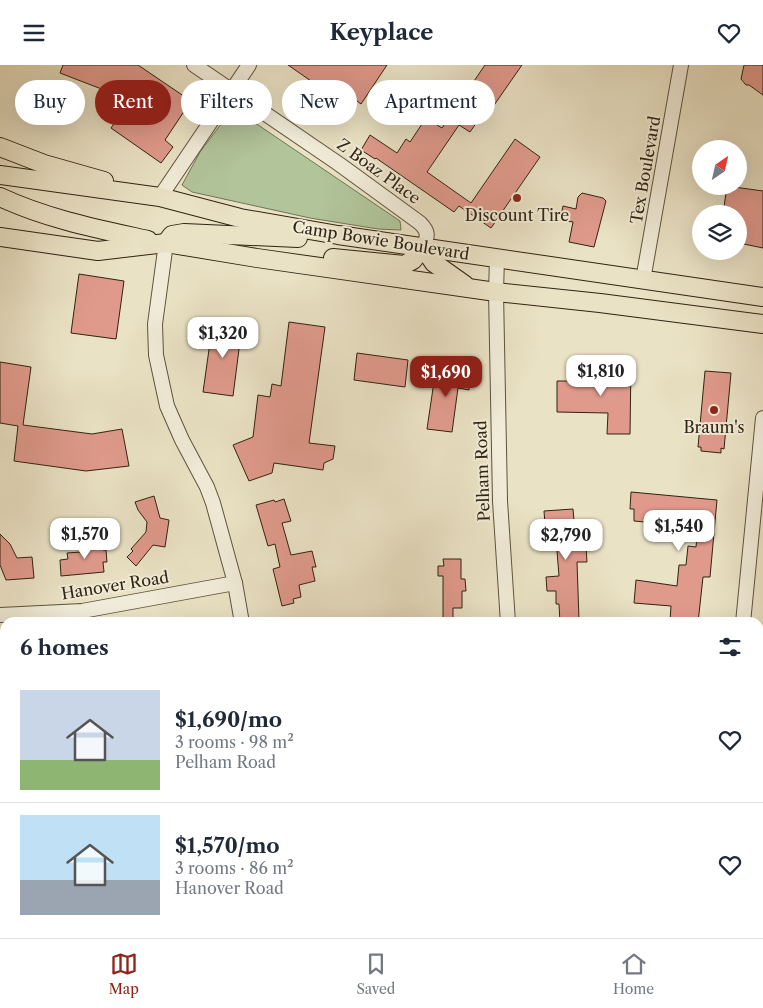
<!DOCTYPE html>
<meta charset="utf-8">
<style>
:root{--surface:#fff;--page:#f2f2f3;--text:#1f2937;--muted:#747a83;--line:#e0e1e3;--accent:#8f2418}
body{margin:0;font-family:"Libre Caslon Text",serif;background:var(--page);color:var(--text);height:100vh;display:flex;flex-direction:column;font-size:19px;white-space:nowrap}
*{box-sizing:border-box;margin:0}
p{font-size:16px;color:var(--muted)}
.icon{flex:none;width:28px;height:28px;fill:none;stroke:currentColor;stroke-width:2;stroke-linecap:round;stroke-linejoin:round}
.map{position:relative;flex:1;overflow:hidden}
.side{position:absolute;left:0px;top:552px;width:764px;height:321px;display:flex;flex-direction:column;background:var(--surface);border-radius:15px 15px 0 0;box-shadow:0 5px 20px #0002}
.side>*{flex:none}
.guide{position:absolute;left:15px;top:15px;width:500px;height:45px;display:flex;gap:10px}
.needle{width:32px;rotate:34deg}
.controls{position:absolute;left:692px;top:75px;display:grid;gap:10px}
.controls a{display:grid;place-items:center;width:55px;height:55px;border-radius:50%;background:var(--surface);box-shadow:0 5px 20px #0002;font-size:25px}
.price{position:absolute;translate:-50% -42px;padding:0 11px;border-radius:10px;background:#fff;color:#222;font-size:16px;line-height:32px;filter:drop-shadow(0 1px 2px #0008)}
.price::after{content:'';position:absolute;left:50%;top:30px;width:15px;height:11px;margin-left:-8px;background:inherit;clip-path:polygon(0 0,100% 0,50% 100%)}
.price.current{background:var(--accent);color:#fff}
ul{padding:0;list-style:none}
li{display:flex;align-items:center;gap:15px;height:125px;padding:0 20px}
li+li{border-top:1px solid var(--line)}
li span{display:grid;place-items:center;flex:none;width:140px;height:100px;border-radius:0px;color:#555}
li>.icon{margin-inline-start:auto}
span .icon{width:60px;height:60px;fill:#fffc;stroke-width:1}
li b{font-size:21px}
h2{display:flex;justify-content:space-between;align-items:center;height:60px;padding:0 20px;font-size:21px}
.chip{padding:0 18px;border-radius:22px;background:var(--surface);box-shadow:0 5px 20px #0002;font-size:18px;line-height:45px}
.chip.current{background:var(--accent);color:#fff}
header{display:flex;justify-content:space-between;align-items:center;height:65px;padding:0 20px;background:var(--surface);font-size:22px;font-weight:700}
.tabs{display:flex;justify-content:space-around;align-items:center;height:70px;border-top:1px solid var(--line);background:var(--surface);font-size:14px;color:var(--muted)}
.tabs a{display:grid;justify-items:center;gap:2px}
.tabs .current{color:var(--accent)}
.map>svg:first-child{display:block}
.green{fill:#b1c49a;stroke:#707455}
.building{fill:#e09a8c;stroke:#302310}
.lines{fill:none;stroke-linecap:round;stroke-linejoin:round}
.minor-casing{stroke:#5e533d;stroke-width:16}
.major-casing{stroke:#302310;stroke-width:20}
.minor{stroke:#f1ecd9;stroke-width:14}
.major{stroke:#eae2c5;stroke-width:18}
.poi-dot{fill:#8f2418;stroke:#f1ecd9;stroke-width:2}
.labels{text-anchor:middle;stroke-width:4;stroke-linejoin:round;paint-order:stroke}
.street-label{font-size:16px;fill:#302310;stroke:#f1ecd9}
.poi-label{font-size:16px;fill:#302310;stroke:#f1ecd9}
</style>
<header><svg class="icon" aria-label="menu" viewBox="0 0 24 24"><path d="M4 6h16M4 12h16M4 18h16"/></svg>Keyplace<svg class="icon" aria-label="heart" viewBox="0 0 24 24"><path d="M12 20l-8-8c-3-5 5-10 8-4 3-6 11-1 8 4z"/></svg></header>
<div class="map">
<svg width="763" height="873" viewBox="0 0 763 873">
<rect width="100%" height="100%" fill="#eae2c5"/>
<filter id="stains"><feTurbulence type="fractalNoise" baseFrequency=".004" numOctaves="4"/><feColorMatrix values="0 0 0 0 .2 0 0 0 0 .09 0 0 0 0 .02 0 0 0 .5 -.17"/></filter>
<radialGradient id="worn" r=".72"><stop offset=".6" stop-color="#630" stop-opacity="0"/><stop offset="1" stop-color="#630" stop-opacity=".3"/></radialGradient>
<path class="green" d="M233,43l167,113 1,9 -23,-1 -68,-11 -118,-26 -10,-7 18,-33z"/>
<g class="building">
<path d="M63,0h75l53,36 -26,39 8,7 -12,16 -50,-35 19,-28 -70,-27z"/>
<path d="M288,0h99l-26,39 -8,-6 -6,8z"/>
<path d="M485,0h37l-39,56 -4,-2 -9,13 -11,-7 -32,47 44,31 44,-64 25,18 -49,71 -32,-22 -5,6 -78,-54 -1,1 -14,-9 9,-15 27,18 9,-14 4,3 16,-24 16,10z"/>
<path d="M744,0h19v30l-14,-10h-3l-5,-6z"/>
<path d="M727,121l36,5v57l-24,-5v-29h-16z"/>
<path d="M582,128l21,5 3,3 -12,46 -25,-5 4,-20 -13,-2 3,-14 13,3 2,-12z"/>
<path d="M79,209l45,7 -8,58 -45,-6z"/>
<path d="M213,256l29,5 -9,70 -30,-4z"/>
<path d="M289,257l36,5 -16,116 26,3 -2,13 -9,4 -1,7 -49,-7 -2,10 -23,8 -16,-36 20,-8 5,-42 12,2 2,-13 9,2z"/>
<path d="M357,288l51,7 -3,27 -51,-7z"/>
<path d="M0,297l31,5 -8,58 69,9 30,-5 7,37 -43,5 -72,-10 4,-35 -18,-3z"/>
<path d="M608,297l23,1 -1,71h-23l1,-21 -51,-1v-31h50z"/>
<path d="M436,303l35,5 -2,17 -11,-2 -6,44 -25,-3z"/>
<path d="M705,306l26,2 -7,76 -3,-1v5l-20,-2v-4h-3z"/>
<path d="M631,427l86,8 -7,77h-7l-5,46h-21v-2h-7l1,-15 -37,-3 2,-23 41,6 2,-21h7l2,-19 8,1 2,-20 -64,-6v-12h-4z"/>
<path d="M154,431l6,22 9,2 -4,27 -12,-2 -17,21 -9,-9 6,-6 -2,-2 15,-17 1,-10 -9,-12 -3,-8z"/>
<path d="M284,434l7,22 -9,2 9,32 21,-4 4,16h-4l3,14 -16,4 2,12 -8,2 1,4 -12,3 -9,-37 7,-2 -5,-23 -7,2 -12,-41 18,-5 1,2z"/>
<path d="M573,444l2,23 10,-1 2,31h-10l2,58h-7v3h-12l-1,-19h-3v-13h-9l-1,-14 13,-1 -2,-25 -5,-14h-6l-2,-26z"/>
<path d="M0,469l10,10 7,14 15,-1 2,21 -28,2 -6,-15z"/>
<path d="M102,474l1,11h3l1,12h-4l1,10 -43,4 -1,-16 8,-1 -1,-6 14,-1 -1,-8h5v-3z"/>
<path d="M443,494h18v20h4l1,12h-4v17h-9v15h-10v-47h-5v-10h6z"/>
</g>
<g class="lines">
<defs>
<g id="minor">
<path d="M194,0l145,99 81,59c9,9 8,13 3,24"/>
<path d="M160,132l89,-132"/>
<path d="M166,178l-11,81 1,31 11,51 15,34 25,47 6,16 22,80 7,40"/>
<path d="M497,193l-1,34 4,209 8,122"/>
<path d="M643,215l38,-215"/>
<path d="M0,550l82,-4 153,-28"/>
<path d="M743,558l20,-205"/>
<path d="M759,751l4,15"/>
<path d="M0,798l5,-1"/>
<path d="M538,869l1,4"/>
<path d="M243,873l1,-4"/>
<path d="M751,873l7,-4"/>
</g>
<g id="major">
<path d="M0,82l44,17 60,17"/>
<path d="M0,110l160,22 80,21 98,17 425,62"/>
<path d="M0,132c47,22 98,32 148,43"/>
<path d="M0,172l98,14 68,-8 91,15 239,34 104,11 163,21"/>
<path d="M166,178l6,-8 12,-2 114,5"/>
<path d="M333,193l71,7 9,-5 10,-13 11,16 31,22"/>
</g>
</defs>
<use href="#minor" class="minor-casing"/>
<use href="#major" class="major-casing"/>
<use href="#minor" class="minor"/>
<use href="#major" class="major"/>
</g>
<g class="poi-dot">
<circle cx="517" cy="133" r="5"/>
<circle cx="714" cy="345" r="5"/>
</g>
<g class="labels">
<g class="street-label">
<text transform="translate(645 105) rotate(-80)" y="6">Tex Boulevard</text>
<text transform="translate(379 106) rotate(36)" y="6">Z Boaz Place</text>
<text transform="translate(381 175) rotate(9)" y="6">Camp Bowie Boulevard</text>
<text transform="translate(482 406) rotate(-92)" y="6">Pelham Road</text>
<text transform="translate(115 520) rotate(-9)" y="6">Hanover Road</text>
</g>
<g class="poi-label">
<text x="517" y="156">Discount Tire</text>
<text x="714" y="368">Braum's</text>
</g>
</g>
<rect width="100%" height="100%" filter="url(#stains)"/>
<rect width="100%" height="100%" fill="url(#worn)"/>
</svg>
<div class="controls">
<a><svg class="needle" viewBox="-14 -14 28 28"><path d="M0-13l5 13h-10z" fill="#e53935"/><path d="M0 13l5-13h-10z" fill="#747a83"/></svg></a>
<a><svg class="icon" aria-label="layers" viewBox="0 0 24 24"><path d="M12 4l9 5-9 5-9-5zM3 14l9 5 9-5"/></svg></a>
</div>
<b class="price" style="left:223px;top:294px">$1,320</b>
<b class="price" style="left:601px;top:332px">$1,810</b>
<b class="price current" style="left:446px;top:333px">$1,690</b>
<b class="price" style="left:679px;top:487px">$1,540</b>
<b class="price" style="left:85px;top:495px">$1,570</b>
<b class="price" style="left:566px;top:496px">$2,790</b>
<div class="guide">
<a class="chip">Buy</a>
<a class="chip current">Rent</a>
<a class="chip">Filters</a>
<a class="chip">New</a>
<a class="chip">Apartment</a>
</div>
<section class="side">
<h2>6 homes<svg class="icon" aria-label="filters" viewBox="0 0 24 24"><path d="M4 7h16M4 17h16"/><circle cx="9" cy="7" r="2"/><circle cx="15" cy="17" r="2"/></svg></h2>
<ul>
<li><span style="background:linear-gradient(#c9d6e8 70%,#8fb573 0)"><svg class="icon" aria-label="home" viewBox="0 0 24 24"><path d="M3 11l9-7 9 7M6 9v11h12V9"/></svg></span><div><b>$1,690/mo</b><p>3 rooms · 98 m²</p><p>Pelham Road</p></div><svg class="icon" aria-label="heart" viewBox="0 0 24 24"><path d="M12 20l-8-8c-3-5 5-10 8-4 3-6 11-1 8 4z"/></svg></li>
<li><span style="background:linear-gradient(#bfe0f5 65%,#9aa5b1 0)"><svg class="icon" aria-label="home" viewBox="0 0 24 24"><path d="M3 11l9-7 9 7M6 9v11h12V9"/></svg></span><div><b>$1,570/mo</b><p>3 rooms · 86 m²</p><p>Hanover Road</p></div><svg class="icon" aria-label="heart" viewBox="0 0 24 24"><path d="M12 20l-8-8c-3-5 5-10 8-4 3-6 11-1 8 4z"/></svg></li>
</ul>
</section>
</div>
<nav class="tabs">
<a class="current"><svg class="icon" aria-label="map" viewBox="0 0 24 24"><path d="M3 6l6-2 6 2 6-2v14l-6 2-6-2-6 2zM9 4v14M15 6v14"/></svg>Map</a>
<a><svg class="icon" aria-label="saved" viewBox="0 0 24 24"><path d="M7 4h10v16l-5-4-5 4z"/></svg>Saved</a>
<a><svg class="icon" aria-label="home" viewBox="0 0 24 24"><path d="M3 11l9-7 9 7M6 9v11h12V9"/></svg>Home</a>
</nav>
